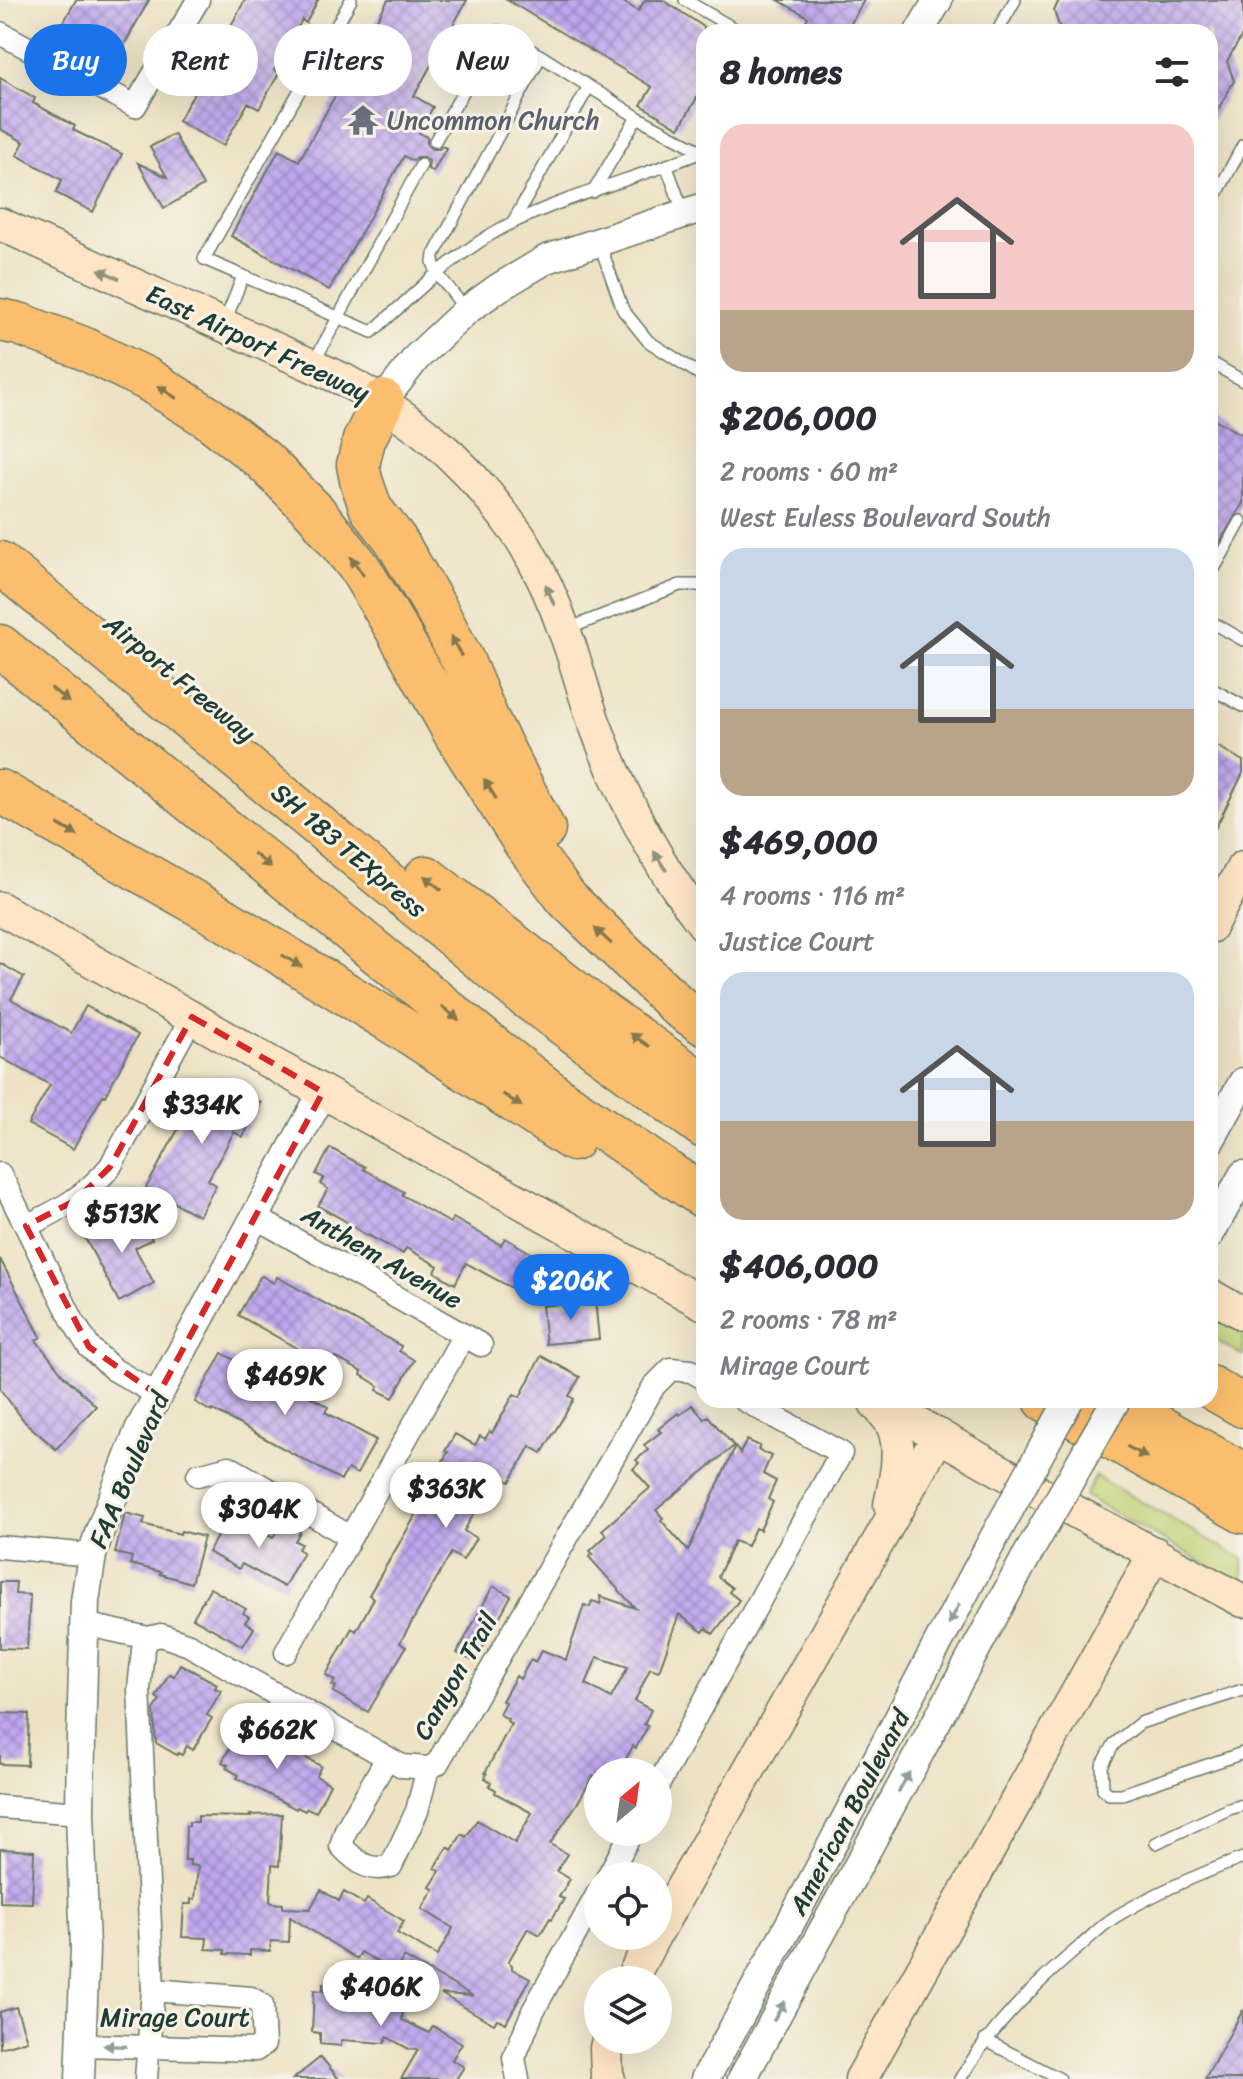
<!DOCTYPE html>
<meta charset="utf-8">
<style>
:root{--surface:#fff;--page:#f7f7f7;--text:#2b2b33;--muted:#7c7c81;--accent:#1a73e8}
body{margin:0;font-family:Sriracha,sans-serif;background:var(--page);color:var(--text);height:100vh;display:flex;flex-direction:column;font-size:30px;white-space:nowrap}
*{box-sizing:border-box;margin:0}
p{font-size:26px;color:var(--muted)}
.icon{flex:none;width:44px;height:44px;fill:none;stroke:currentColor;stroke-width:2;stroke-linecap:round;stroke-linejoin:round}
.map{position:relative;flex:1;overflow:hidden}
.side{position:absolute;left:696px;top:24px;width:522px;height:1384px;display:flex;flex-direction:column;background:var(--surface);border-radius:24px;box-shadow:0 8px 32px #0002}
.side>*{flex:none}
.top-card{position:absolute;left:24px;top:24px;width:552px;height:72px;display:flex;gap:16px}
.needle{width:52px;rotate:29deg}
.tools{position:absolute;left:584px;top:1758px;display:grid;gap:16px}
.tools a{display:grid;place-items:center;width:88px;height:88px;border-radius:50%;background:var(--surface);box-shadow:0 8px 32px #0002;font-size:40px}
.price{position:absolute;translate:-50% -68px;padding:0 18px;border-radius:28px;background:#fff;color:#222;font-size:26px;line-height:52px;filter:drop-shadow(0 2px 4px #0008)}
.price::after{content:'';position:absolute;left:50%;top:48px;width:24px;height:18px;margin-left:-12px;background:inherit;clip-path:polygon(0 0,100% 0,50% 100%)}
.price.current{background:var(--accent);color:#fff}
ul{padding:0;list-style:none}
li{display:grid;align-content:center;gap:16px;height:424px;padding:0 24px}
li span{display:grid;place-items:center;height:248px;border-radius:24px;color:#555}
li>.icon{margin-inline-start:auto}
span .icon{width:144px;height:144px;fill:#fffc;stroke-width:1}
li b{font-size:34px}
h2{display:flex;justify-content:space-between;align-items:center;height:96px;padding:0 24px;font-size:34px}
.pill{padding:0 28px;border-radius:36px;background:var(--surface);box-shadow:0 8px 32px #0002;font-size:28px;line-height:72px}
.pill.current{background:var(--accent);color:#fff}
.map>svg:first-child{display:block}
.grass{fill:#bed073;stroke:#6e8654;stroke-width:2}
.building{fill:url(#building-cross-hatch);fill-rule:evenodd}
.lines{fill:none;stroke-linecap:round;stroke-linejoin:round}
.service-casing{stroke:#677766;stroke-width:14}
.minor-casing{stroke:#677766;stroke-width:25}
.tertiary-casing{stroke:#677766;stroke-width:31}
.secondary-casing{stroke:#677766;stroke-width:35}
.motorway-casing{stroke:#677766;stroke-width:45}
.service{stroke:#fff;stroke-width:11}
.minor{stroke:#fff;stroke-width:22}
.tertiary{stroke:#fff;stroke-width:28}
.secondary{stroke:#fde5c5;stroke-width:32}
.motorway{stroke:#fbbe6e;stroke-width:42}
.tertiary-bridge-casing{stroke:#677766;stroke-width:31;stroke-linecap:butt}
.tertiary-bridge{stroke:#fff;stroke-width:28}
.oneway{fill:#8e917c}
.oneway2{fill:#82774e}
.oneway3{fill:#8f9e9a}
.marked{fill:none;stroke:#d62828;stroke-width:6;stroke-dasharray:16 10;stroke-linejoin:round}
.labels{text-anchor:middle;stroke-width:6;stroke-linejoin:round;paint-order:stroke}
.worship-label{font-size:26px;fill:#5b616d;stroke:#f7f3e8;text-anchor:start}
.street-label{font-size:26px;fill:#1f3d34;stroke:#f7f3e8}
</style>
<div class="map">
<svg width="1243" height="2079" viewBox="0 0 1243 2079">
<defs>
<pattern id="building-cross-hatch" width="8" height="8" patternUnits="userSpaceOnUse" patternTransform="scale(2)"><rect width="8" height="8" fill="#bfa6ee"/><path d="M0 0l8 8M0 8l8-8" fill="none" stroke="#9b88c2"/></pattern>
</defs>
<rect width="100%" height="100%" fill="#f7f3e8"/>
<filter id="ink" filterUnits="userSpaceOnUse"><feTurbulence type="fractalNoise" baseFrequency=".0125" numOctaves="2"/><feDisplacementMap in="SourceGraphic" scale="16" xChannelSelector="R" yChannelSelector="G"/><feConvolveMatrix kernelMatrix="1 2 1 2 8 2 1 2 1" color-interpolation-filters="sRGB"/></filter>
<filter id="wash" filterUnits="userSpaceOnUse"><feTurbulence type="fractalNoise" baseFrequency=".006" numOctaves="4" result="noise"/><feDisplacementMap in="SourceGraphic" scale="32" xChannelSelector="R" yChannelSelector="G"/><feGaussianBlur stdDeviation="1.8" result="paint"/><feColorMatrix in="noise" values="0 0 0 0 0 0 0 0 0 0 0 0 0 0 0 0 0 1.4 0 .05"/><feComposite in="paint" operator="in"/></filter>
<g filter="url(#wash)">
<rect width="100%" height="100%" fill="#ede2c4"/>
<g class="grass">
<path d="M1210,1314l33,18v24l-33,-19z"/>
<path d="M1095,1476l148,83v26l-158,-89z"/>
</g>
<g id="blocks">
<g class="building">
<path d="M76,0h73l-30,54 -56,-31z"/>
<path d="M245,0h73l-12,23 -4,-3 -28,50 5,3 -20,36 -11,-6 -25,43 -45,-25 52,-89 -2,-1z"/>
<path d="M388,0h79l-53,96 19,11 -14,26 8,4v8l5,4h7l3,-3 4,2 -13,24 -5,-3 1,-8 -5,-4h-7l-4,4 -9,-5 -75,134 -98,-54 48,-86 20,11z"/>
<path d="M507,0h113l18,11 7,-11h18l41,27v59l-25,42 -38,-23 11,-18z"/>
<path d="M778,0h86l-18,32h-19l-21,-11 2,-4z"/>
<path d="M1059,0h184v34l-16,27 7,20 -24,43v-92h-149l-7,-21z"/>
<path d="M0,78l35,20 -2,5 42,23 -2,4 49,24 -29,58 -37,-19 6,-13 -45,-25 7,-13 -24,-13z"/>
<path d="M174,134l29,52 -39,22 -26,-45 29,14 -17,-30z"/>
<path d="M1210,417l33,18v68l-33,56z"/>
<path d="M1210,742l33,19v12l-33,66z"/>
<path d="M0,963l24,14 -13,22 60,34 15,-27 52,29 -33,61 -2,-1 -30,54 -45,-25 22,-39 -50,-28z"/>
<path d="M220,1080l41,23 -18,34 -9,-5 -26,48 8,5 -17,31 -53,-28 54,-99 12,6z"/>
<path d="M330,1148l35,19 -2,2 41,23 -2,3 48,28 3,-5 48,27 4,-7 50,29 -19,34 -70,-38 -11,21 -20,-12 3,-6 -32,-18 -3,6 -35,-19 -1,1 -25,-17 -24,-13 10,-17 -8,-5 4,-6 -8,-4z"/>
<path d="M138,1211l14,28 -17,9 19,35 -35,19 -34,-64z"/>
<path d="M0,1259l41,78 -5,3 28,36 32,30 -40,43 -31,-27 -25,-33z"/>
<path d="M262,1276l12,7 3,-6 124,69 -2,5 15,9 -21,38 -16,-8 2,-4 -18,-11 1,-3 -27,-15 -3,6 -19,-11 -2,4 -73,-41 22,-38z"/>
<path d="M595,1300l4,39 -53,5 -4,-38z"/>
<path d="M222,1353l41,23 3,-5 62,36 -3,5 51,28 -19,34 -9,-5 -7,11 -128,-70 -1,2 -17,-10z"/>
<path d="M541,1356l39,21 -11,19 5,3 -32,54 -12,-7 -20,36 -9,-5 -3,4 -4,-2 -30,52 12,7 -13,22 -12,-7 -51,90 6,4 -38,65 -35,-20 3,-5 -4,-2 3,-5 -9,-5 26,-47 4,3 18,-33 -5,-3 61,-104 -3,-2 21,-37 -3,-1 10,-17 20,11 5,-9 5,3 5,-8 2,2 22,-39 6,3z"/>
<path d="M692,1405l12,14 4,-3 26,30 -78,64 7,8 -2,2 27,31 47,-104 5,6 7,-13 13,6 -2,4 13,6 -8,18 13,7 -8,18 5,3 -13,28 -5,-2 -8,18 -13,-5 -16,36 14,11 -3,4 10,8 -26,34 -7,-6 -3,4 -24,-18 -20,57 -9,-3 -15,33 16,9 -7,14 4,2 -12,22 -3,-2 -11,20 -5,-2 -4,8h-15l-2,6 -3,-2 -16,28 -27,40 17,10 -10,17 13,8 -11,18 5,2 -12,20 -2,-1 -10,17 -12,-7 -20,34 4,3v4l18,10 -24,44 -9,-4 -3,5 -53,-30 32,2 -69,-39 -9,14 -34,-19 -4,7 -67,-42 -1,25 -18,-1 -1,10 -20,-1v5l-25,-1v-4l-19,-1 1,-11 -25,-1 2,-33h7v-5h4l3,-33 -8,-1v-5h-5l1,-34h3v-4h9v-6l53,1 -1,-2 32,-1 -3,52 -7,-1 -2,36 2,2 11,1v4l27,1 11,-19 18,11 5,-9 20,12 3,-5 37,22 -7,12 40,23 16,-28 -31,-19 12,-20 -4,-2 10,-16 -5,-3 13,-21 4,3 10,-16 4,3 11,-17 38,23 17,-30 -37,-20 1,-3 -7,-4 2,-4 -6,-4 2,-4 -2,-1 26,-49 -4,-3 1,-2 -9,-5 6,-12 -3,-1 14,-25 4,3 11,-20 4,3 7,-12 24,10 18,-55 6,2 2,-6 9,3 -1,-8 35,12 -46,-51 4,-3 -3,-3 17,-16 -5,-5 48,-42 -17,-19 6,-6 -3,-3 12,-10 -4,-5 17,-13 -3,-3 20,-16 2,2zM597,1657l31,10 -17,31 -25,-14z"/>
<path d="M125,1513l20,5 -2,6 37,10 1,-3 23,6 -13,46 -31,-9 1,-2 -31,-8 2,-7 -17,-4z"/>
<path d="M236,1520l5,3 1,-2 31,17 9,-16 18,10 -5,9 6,3 -3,5 5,3 -19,35 -42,-23 -3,5 -31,-17 18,-31 7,4z"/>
<path d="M0,1582h16l-1,12 15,1 -3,54 -27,-1z"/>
<path d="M493,1586l18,10 -36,66 -18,-9z"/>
<path d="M210,1588l36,21 -3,4 6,4 -4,5 9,6 -11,18 -50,-28z"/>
<path d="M180,1664l37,20 -2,4 6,3 -14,24 5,3 -19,32 -6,-4 -5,9 -4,-2 -1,2 -21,-12 -2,-33 6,-10 -4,-3 13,-23 5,2z"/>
<path d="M0,1713l29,1 -2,51 -27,-1z"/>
<path d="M238,1732l21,11 5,-9 18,10 2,-4 22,12 -2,5 17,9 -5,10 14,8 -14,28 -9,-4 -2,3 -8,-4 -1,2 -59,-31 2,-3 -13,-7 2,-3 -6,-3z"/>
<path d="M0,1849l34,2 -2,52 -32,-1z"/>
<path d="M331,1977l17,1 55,31 -1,11 27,13 4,-7 29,17 -10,17 12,7 -8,12h-55l17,-29 -9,-1 -22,-12 -2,6 -44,-3v6l-21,-2v-11l-8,-1 2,-42 9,1v-7h10z"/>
<path d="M16,2007l11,33 -27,8v-36z"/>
<path d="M1243,2010v69h-38z"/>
<path d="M321,2057l18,22h-46z"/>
</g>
</g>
</g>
<g filter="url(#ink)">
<use href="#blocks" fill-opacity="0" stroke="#677766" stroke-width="2"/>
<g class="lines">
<defs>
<g id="service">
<path d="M351,0l-147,259 168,73 65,-59 29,37"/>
<path d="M685,0l55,32"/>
<path d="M997,32l18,-32"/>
<path d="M435,141l63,-110 43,25"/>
<path d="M703,152l-66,-35 -96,-61 -107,199 -1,7 4,11c25,-19 49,-38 77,-51 61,-29 128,-45 190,-71"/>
<path d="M667,167l16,44"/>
<path d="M593,192l44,-75"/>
<path d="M1210,207l33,-62"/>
<path d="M513,222l75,-134"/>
<path d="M599,242l24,68 25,31 56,36"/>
<path d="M224,324l19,-48"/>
<path d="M314,362l107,-197"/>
<path d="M1210,362l33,19"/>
<path d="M1210,576l31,-55"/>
<path d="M1210,621l33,19"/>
<path d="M565,630l115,-45h19l5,3"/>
<path d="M1210,688l33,18"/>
<path d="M1243,1690l-103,33 -26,21 -12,22 1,23 6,5h13l121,-41"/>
<path d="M1156,1843l73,-34 14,-4"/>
<path d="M985,2040l75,39"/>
<path d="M960,2079c31,-51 72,-92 118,-131 12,-10 24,-23 37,-31 41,-25 84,-43 128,-59"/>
</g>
<g id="minor">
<path d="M0,33l135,73 63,-106"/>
<path d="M0,1174l73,147 16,26 24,22 45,26"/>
<path d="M255,1217l226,128"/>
<path d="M26,1226c35,-16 58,-29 84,-59l82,-150"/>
<path d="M198,1475l31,-8 120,69"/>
<path d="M0,1547l92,8"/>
<path d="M84,1624l64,14 13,-3 28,10 213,121 26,2 9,-4 217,-378 17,-17 20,2 13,7"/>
<path d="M286,1652l178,-317"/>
<path d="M387,1758l-41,72 -5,16c15,15 27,27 50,20l26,-55 11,-43"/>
<path d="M658,1785l183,-332 -97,-53"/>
<path d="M0,1807l80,6"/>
<path d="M608,1876l24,-44"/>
<path d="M81,2045l175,5 8,-6 -2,-39 -11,-7 -98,-8"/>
<path d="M146,2079l7,-89 -14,-301 4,-39 5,-12"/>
<path d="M518,2079l-4,-21 19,-47 65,-118"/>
</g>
<g id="tertiary">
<path d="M919,32l19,-32"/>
<path d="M383,401l34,-44 49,-46 32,-23 49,-29 157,-52"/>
<path d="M1210,1141l33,-59"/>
<path d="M1210,1234l33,-59"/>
<path d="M80,2079l5,-130 -5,-136 1,-74 4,-138 7,-46 7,-22 40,-103 184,-338"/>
<path d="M705,2079c99,-176 190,-356 285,-534"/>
<path d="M742,2079l283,-520"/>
</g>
<g id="secondary">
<path d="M0,224l344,156c67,37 116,76 161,137 7,10 15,19 21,30 15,26 28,54 38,83 12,30 19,62 30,92 27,73 62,142 110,203"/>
<path d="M0,908l271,155 433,241"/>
<path d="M1210,927l33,-60"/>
<path d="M1210,1295l33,19"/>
<path d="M876,1400l153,87 214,114"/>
<path d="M875,1403c5,6 12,13 16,20 13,24 4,57 -1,82"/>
<path d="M658,1930l281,-495"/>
<path d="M631,1980l23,-44"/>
<path d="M608,2040l-2,8 1,28 2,3"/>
<path d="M861,2079l294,-526"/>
</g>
<g id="motorway">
<path d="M0,320l19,4 64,24 64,31 62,39 54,42 52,52 44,55 39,65 57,102 69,108 43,57 111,107 26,18"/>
<path d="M383,401l-19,39 -6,25 3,15 10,29 24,30 40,68 28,54 24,57 57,111"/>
<path d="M0,563l525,433 179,131"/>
<path d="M0,646l484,394 78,61 142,96"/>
<path d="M0,791l224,128 184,113 165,108"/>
<path d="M426,877l179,138 99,70"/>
<path d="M1210,1387l33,19"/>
<path d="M1045,1400l198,112"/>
<path d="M1112,1400l131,74"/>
</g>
</defs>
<use href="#service" class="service-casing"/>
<use href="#minor" class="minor-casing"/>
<use href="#tertiary" class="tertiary-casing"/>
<use href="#secondary" class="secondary-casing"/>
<use href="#motorway" class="motorway-casing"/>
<use href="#service" class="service"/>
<use href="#minor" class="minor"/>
<use href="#tertiary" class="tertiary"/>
<use href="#secondary" class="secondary"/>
<use href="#motorway" class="motorway"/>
<defs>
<g id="tertiary-bridge">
<path d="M990,1545l79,-145"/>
<path d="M1025,1559l91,-159"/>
</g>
</defs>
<use href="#tertiary-bridge" class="tertiary-bridge-casing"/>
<use href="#tertiary-bridge" class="tertiary-bridge"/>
</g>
<defs><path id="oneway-solid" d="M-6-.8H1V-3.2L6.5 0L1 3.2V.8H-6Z" transform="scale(2)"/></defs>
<g class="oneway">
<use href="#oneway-solid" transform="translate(109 274) rotate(-156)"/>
<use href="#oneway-solid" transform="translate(550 595) rotate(-113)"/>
<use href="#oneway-solid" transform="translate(660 861) rotate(-123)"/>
</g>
<g class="oneway2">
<use href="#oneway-solid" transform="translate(167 392) rotate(-147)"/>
<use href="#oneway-solid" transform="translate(357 566) rotate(-125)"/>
<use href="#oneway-solid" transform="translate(456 646) rotate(-118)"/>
<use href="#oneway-solid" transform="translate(60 695) rotate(39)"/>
<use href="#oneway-solid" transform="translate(490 789) rotate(-122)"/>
<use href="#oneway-solid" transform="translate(68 830) rotate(30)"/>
<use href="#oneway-solid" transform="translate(262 860) rotate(39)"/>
<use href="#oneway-solid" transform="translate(433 883) rotate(-141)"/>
<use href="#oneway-solid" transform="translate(603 936) rotate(-137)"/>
<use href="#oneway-solid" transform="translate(292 961) rotate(31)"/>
<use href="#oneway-solid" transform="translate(450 1013) rotate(39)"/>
<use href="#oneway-solid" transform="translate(640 1040) rotate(-145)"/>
<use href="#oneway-solid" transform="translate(512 1100) rotate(33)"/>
<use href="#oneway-solid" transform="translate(1137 1452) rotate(29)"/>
</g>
<g class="oneway3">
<use href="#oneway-solid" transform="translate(954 1614) rotate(118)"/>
<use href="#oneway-solid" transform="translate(904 1782) rotate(-61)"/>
<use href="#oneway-solid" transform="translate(779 2011) rotate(-61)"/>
<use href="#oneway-solid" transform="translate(115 2046) rotate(-178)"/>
</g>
</g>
<path class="marked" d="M192,1017l131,75 -165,303 -69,-48 -63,-121 50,-26 34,-33z"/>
<defs>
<symbol id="temple-bare" viewBox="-9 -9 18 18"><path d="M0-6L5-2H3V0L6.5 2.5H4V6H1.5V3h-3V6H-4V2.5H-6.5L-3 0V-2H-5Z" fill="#6b7280" stroke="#f7f3e8" stroke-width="2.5" paint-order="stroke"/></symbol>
</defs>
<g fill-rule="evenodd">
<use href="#temple-bare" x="341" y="98" width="44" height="44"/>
</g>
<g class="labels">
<g class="worship-label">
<text x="387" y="129">Uncommon Church</text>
</g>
<g class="street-label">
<text transform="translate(258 343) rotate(25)" y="9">East Airport Freeway</text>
<text transform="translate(180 678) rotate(39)" y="9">Airport Freeway</text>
<text transform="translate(349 850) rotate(40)" y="9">SH 183 TEXpress</text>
<text transform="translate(382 1257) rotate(30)" y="9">Anthem Avenue</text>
<text transform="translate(129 1470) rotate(-67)" y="9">FAA Boulevard</text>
<text transform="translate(455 1676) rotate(-60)" y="9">Canyon Trail</text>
<text transform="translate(849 1812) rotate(-62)" y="9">American Boulevard</text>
<text x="175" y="2026">Mirage Court</text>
</g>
</g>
</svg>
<div class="tools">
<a><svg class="needle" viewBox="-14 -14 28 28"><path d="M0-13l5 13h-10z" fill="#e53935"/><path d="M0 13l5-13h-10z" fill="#7c7c81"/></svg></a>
<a><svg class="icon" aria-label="locate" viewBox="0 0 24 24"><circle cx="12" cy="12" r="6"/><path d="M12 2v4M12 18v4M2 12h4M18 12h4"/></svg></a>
<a><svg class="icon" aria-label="layers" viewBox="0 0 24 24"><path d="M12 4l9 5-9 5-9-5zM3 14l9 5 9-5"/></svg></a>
</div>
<b class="price" style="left:202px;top:1146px">$334K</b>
<b class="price" style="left:122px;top:1255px">$513K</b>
<b class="price current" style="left:571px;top:1322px">$206K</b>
<b class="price" style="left:285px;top:1417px">$469K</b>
<b class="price" style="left:446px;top:1530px">$363K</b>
<b class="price" style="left:259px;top:1550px">$304K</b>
<b class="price" style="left:277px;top:1771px">$662K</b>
<b class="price" style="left:381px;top:2028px">$406K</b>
<div class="top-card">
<a class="pill current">Buy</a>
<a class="pill">Rent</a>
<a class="pill">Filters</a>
<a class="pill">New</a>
</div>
<section class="side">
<h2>8 homes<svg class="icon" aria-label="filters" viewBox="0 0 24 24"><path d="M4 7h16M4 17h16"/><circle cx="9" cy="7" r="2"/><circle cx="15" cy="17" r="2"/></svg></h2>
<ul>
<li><span style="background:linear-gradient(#f6c9c9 75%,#b9a48a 0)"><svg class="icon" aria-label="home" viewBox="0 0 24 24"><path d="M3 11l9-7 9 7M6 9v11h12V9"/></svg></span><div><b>$206,000</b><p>2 rooms · 60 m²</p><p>West Euless Boulevard South</p></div></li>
<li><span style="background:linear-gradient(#c9d6e8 65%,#b9a48a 0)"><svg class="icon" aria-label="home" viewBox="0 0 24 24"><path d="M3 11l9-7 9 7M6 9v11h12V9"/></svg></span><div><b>$469,000</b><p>4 rooms · 116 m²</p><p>Justice Court</p></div></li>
<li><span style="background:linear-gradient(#c9d6e8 60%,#b9a48a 0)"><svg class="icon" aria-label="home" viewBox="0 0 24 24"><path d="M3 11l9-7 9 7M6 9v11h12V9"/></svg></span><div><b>$406,000</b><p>2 rooms · 78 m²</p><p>Mirage Court</p></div></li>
</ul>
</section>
</div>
